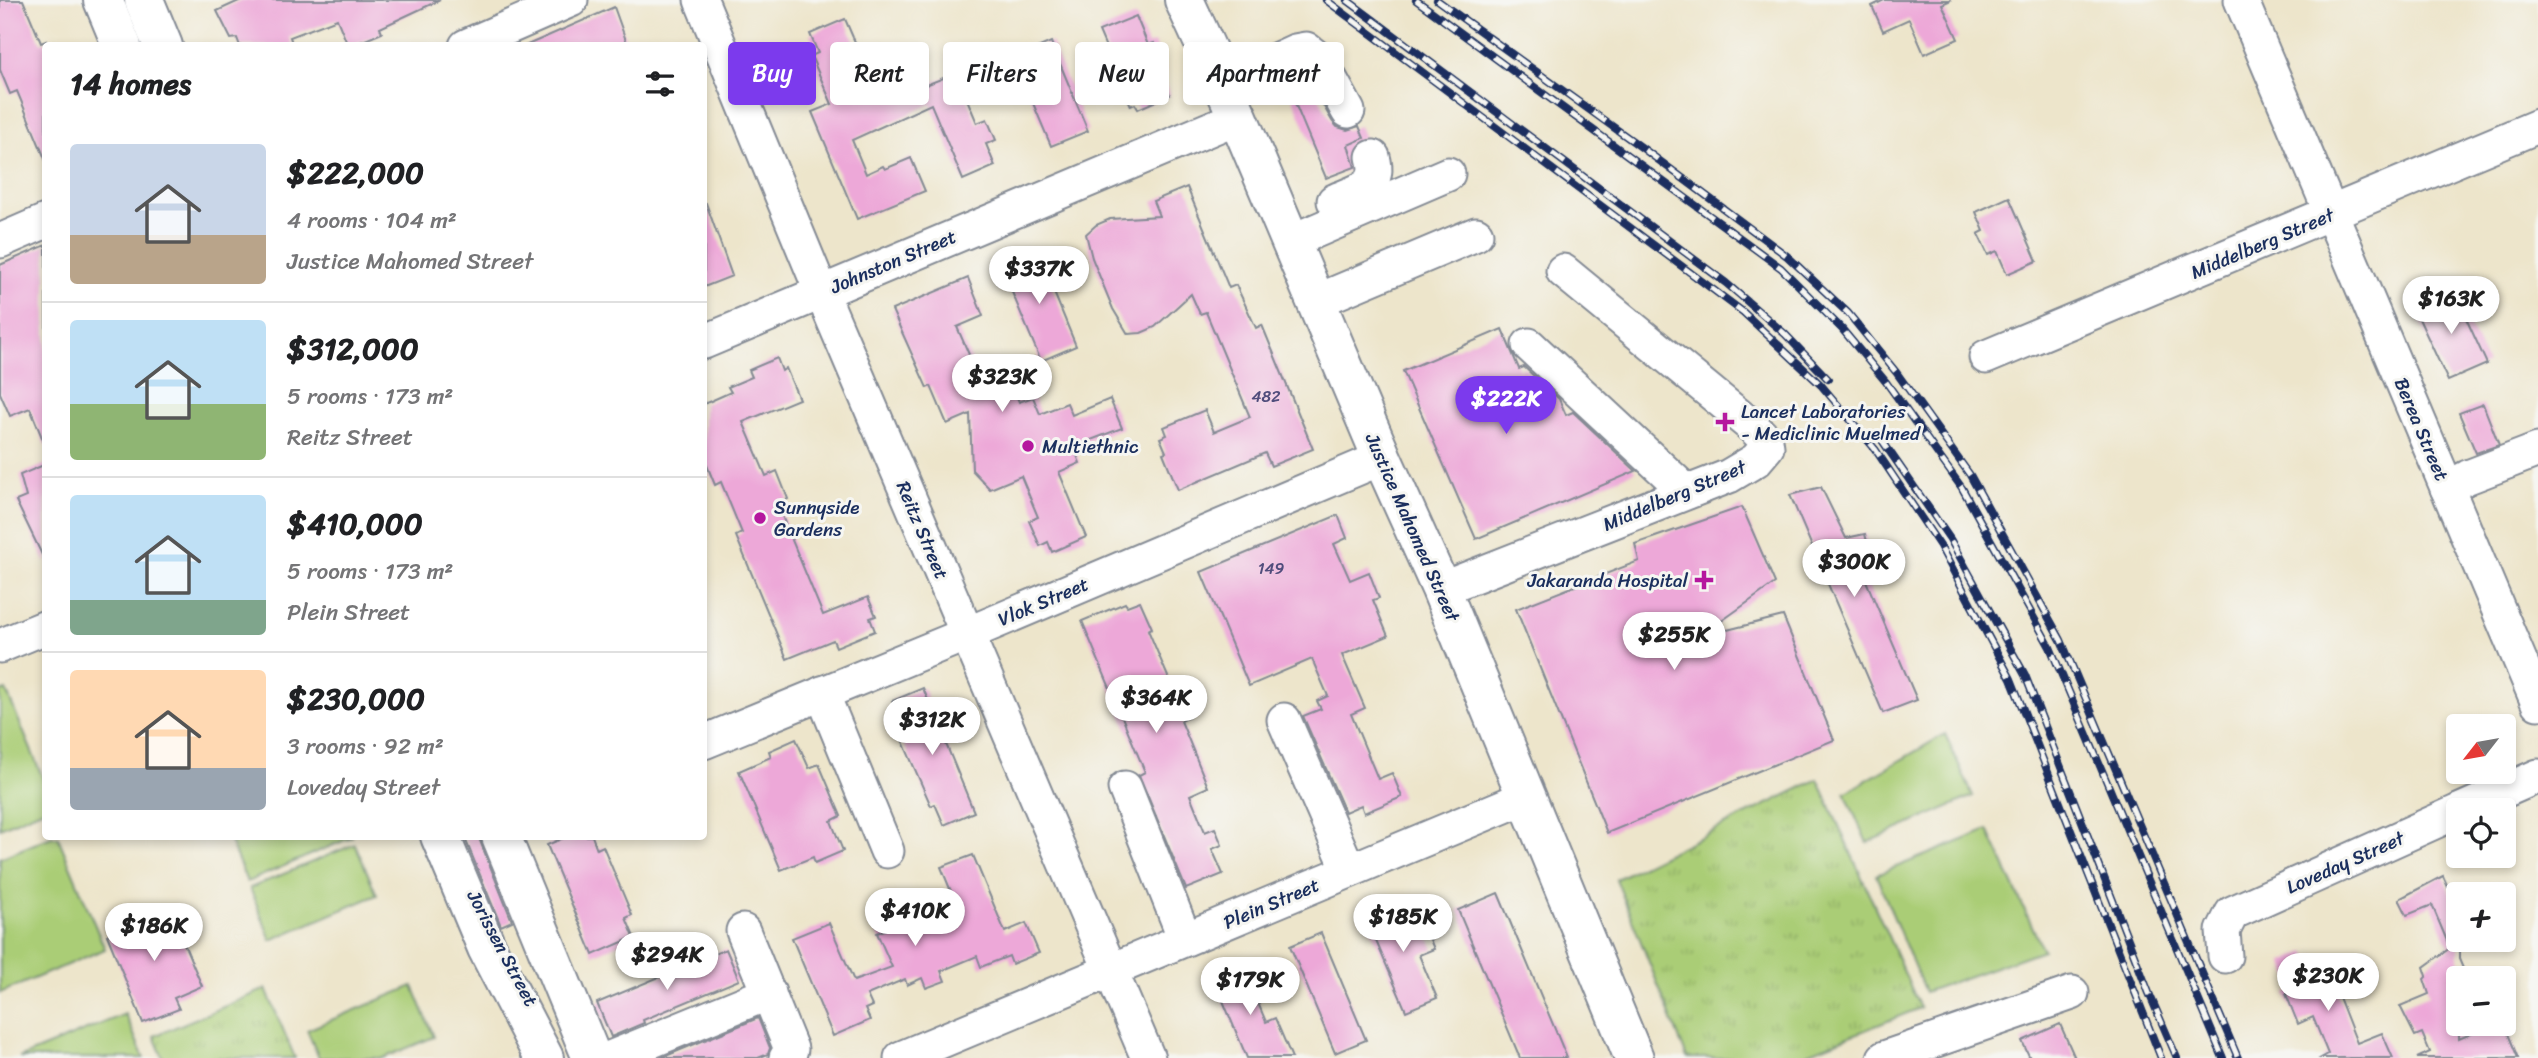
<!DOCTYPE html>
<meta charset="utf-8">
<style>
:root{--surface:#fff;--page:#f2f2f2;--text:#202124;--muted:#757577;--line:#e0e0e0;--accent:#7c3aed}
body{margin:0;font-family:Sriracha,sans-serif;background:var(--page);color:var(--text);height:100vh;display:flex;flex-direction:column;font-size:26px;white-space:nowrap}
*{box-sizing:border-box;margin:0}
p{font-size:23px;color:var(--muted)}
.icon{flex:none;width:38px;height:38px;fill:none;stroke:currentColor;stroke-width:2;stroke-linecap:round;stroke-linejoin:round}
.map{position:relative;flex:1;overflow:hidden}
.sheet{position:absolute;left:42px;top:42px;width:665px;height:798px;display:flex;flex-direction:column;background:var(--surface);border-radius:7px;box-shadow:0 4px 10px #0003}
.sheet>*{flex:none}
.guide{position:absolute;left:728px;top:42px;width:665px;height:63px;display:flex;gap:14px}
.needle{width:46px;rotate:239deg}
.controls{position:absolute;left:2446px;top:714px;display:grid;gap:14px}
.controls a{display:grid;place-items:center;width:70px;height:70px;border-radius:7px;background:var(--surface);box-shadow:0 4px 10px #0003;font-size:35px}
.price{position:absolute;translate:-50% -60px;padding:0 16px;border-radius:24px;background:#fff;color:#222;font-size:23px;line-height:46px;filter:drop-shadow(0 2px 4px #0008)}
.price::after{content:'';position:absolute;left:50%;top:42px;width:21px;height:16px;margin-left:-10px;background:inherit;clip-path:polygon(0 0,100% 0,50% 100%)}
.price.current{background:var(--accent);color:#fff}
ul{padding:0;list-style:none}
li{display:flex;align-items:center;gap:21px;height:175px;padding:0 28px}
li+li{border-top:2px solid var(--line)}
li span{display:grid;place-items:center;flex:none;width:196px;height:140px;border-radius:7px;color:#555}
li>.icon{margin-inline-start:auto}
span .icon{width:84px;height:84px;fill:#fffc;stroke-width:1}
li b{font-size:30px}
h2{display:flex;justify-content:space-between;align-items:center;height:84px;padding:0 28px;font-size:30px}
.tag{padding:0 24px;border-radius:7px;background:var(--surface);box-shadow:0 4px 10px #0003;font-size:24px;line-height:63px}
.tag.current{background:var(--accent);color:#fff}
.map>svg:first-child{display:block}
.grass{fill:url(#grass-tufts);stroke:#627e6a;stroke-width:2}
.pitch{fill:#aacd76;stroke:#627e6a;stroke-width:2}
.building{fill:#eda8d8}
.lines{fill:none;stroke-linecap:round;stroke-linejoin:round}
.minor-casing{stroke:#848a94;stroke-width:37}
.major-casing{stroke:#848a94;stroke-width:42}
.minor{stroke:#fff;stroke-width:33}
.major{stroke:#fff;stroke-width:38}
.rail-casing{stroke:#1b2f5e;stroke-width:8}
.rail{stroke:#f6f6f2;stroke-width:5;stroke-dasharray:16;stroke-linecap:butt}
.poi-dot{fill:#b5179e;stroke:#f6f6f2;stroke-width:2.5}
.labels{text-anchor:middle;stroke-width:6;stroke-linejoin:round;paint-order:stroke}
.number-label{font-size:16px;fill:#504d7c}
.street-label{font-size:19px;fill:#1b2f5e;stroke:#f6f6f2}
.poi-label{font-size:19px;fill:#1b2f5e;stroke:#f6f6f2;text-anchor:start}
</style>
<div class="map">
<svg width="2538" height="1058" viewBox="0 0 2538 1058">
<defs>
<pattern id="grass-tufts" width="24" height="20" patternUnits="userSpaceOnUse" patternTransform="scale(1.75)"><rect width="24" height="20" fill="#aacd76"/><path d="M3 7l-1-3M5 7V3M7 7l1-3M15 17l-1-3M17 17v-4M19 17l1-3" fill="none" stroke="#92b068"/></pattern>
</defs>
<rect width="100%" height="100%" fill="#f6f6f2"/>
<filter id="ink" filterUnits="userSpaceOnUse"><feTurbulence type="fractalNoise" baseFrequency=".0143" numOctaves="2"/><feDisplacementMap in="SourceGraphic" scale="14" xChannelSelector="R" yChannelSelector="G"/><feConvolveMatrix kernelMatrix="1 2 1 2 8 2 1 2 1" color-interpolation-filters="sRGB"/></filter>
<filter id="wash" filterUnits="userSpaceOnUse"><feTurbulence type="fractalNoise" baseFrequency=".00686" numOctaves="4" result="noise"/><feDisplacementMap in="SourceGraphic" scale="28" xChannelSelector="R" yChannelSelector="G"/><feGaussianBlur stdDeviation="1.57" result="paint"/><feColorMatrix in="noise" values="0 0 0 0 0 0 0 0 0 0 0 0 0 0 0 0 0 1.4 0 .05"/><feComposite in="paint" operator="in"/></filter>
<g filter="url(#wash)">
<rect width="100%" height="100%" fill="#ede5cb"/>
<g class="grass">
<path d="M1818,779l102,229 -124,50h-109l-71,-179z"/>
<path d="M266,989l29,69h-132l-9,-22z"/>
</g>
<g class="pitch">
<path d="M6,690l39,93 1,25 -46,20v-136z"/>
<path d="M1945,734l28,62 -106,47 -22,-50z"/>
<path d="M1988,830l55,120 -118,42 -49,-117z"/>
<path d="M51,837h7l47,112 -105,44v-135z"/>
<path d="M352,837l-105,45 -19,-45 124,-1z"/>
<path d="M355,844l22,51 -106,45 -21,-52z"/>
<path d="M413,986l21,51 -51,21h-64l-12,-28z"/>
<path d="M125,1014l19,44h-125z"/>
</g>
<g id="blocks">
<g class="building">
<path d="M0,0h23l18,43 5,-2v120l-29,-70 -7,3 -10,-24z"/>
<path d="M241,0h199l-60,28 2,5 -31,13h-3l-11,-27 -47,18 3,9h-53l-3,-8 -6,1 -14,-28z"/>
<path d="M1884,0h67l-9,4 16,35 -34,15 -15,-35 -26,12 -11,-25z"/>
<path d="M614,7l14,39h-103z"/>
<path d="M1136,16l12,29 6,-2 12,28 -5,3 9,21 -32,14 -3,-5 -4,2 -32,-75z"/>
<path d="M845,19l29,67 7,-3 7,17 68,-27 21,50 10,-4 9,21 -10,4 9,22 -32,14 -32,-76 -79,36 14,34 17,-8 2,3 26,-11 14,33 -68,28 -45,-107 20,-8 -21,-48 7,-3 -8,-19z"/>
<path d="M1051,42l37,89 -37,15 -37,-88z"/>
<path d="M1301,69l4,4 27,48 5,6 10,3 12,-4 5,12 -16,7 7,22 -29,11 -42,-101z"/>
<path d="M1187,187l42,101 7,-3 20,43 6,-3 51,124 -42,17 -6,-13 -87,37 -15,-37 3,-1 -6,-14 7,-3 -3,-8 41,-17 9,22 36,-15 -44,-105 -6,2 -9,-20 -36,33 -14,6 -13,1 -15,-25 -21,-51 -6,-24 10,-9 14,-6 49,-3 -6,-15z"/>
<path d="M2009,197l28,64 -30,13 -10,-23 -9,4 -10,-21 6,-3 -8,-19z"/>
<path d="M704,203h2l26,73 -28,11z"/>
<path d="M46,245v200h-1l-15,-37 -20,8 -10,-23v-128z"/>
<path d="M1037,251l39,95 -35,15 -40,-95z"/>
<path d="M968,278l15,38 -26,11 27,62 25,-11 10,24 14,-5 7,17 27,-11 5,12 38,-16 12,29 -39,15 3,6 -10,4 4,10 -21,9 27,65 -34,15 -4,-10 -8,4 -11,-25 9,-4 -17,-41 -31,13 -18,-19 -2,-56 -23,10 -16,-38 -4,2 -35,-78z"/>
<path d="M2453,290l34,74 -39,17 -34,-73z"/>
<path d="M1502,329l17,40 5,-2 35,32 7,16 7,-3 63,59 -160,68 -73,-168z"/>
<path d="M777,358l5,13 4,-3 13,31 -56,23 23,54 11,-5 11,28 -11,5 46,111 45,-18 8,19 -6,2 5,13 -39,16 -3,-7 -46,19 -51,-123 6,-3 -21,-51 -6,3 -11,-27v-54l27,-12 -3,-5 24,-10 -3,-7z"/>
<path d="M2483,404l16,41 -23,8 -17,-40z"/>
<path d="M46,464v99l-30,-62 10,-4 -6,-22z"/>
<path d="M1821,487l25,51 19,-4 4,15 -14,6 62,145 -34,13 -93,-218z"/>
<path d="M1742,507l33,76 -76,54 84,-21 51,124 -227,93 -91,-224 123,-48 -4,-17z"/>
<path d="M1338,515l9,23 -13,6 16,36 19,-8 10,26 -6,2 15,36 -46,19 23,53 -14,6 27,65 14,-6 10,24 -38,16 -3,-8 -16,7 -42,-96 18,-7 -4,-8 11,-5 -16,-37 -63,27 -48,-114z"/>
<path d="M1140,601l12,27 -4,2 26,61 3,-2 12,28 -8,4 27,66 -18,8 15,37 10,-4 7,17 -10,4 11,25 -37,15 -47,-114 6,-3 -63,-151 43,-18 2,3z"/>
<path d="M923,688l51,124 -30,13 -9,-21 -4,2 -31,-71 5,-3 -13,-31z"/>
<path d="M796,739l13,29 10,-4 22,52 -10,5 12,30 -28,12 -2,-6 -32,13 -42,-99 32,-14 -2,-6z"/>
<path d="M464,836h14l34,85 -11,5z"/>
<path d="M568,836h24l5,13 6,-3 29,69 -6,3 8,19 -41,18 -46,-110z"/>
<path d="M973,855l32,77 21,-9 13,30 -27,11 -3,-8 -28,11 -4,-11 -36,15 4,10 -19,7 -4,-10 -15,7 -2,-6 -38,16 5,11 -7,3 5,11 -37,16 -41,-98 37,-15 25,58 38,-14 -15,-34 78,-32 -14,-34z"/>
<path d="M2443,876l16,36v47l8,19h-8v61l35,-15h10l14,34h-101l13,-6 -8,-19 -7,3 -15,-30 29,-12 -5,-15 3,-3 -3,-9 26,-19 -18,-43 -25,10 -8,-16z"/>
<path d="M1498,893l69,165h-47l-62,-148z"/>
<path d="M1396,900l13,32 15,-7 10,24 -15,6 18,43 -31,13 -42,-98z"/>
<path d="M168,906l34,80 -28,12 5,11 -36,14 -36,-88 19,-8 -1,-3z"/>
<path d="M1321,933l45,107 -31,13 -45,-107z"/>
<path d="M726,949l13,31 -96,40 1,3 -33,14 -14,-34z"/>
<path d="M2306,952l9,21 7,-3 8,19 5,-2 22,56 25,-10 11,25h-72l7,-4 -15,-37 -15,7 -12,-30 9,-5 -12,-27z"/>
<path d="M1242,965l24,57 9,-4 17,40h-45l-34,-81z"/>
<path d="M758,1018l12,30 -2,6 -10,4h-97z"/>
<path d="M2060,1024l15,34h-45l-8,-17z"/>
</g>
</g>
</g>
<g filter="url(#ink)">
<use href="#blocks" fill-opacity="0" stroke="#848a94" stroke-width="2"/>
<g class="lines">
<defs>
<g id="minor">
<path d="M701,0l120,291 327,767"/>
<path d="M2241,0l297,703"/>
<path d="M466,46l105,-46"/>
<path d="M1223,84l72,-33 11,-2 14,11 28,51"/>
<path d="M1334,201c24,-11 48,-13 39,-44"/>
<path d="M0,241l46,-20"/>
<path d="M1292,241l156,-67"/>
<path d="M1317,301l159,-67"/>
<path d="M704,342l534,-225"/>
<path d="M1529,345l158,147"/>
<path d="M1986,357l552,-231"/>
<path d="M2447,488l21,-11 70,-27"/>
<path d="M1441,589l288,-113 27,-16 11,-13 -1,-7 -12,-12 -191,-157"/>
<path d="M0,646l46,-19"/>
<path d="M822,693l65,158"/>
<path d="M1284,720l65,150"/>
<path d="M704,742l263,-108 415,-176"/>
<path d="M1125,788l60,151"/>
<path d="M2461,810l77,-34"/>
<path d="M743,931l48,118 -2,7 -3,2"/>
<path d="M2225,956l-2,-25 9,-18 227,-102"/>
<path d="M610,1058l159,-65"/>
<path d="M901,1058l625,-261"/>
<path d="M1884,1058l188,-65"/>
</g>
<g id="major">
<path d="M103,0l19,46"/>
<path d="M144,0l19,46"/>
<path d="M1184,0l54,117 144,341 59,131 193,469"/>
<path d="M440,836l47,112 57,110"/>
<path d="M501,836l91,222"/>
</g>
</defs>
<use href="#minor" class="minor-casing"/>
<use href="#major" class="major-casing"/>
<use href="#minor" class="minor"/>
<use href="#major" class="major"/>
<defs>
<g id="rail">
<path d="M1326,0l417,312 78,73 54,64 65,97 71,133 150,379"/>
<path d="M1347,0l379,283 59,51 43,45"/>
<path d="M1416,0l365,268 61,61 44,53 76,106 88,159 173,411"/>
<path d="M1437,0l204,147 146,109 61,57 48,59 74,103 91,165 177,418"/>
<path d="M1879,436l71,103 75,136 124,318 28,65"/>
</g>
</defs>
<use href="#rail" class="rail-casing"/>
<use href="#rail" class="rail"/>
</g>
</g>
<g class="poi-dot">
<path d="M1721.5 411.5h7v7h7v7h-7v7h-7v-7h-7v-7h7z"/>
<circle cx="1028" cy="446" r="7"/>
<circle cx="760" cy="518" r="7"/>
<path d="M1700.5 569.5h7v7h7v7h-7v7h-7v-7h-7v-7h7z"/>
</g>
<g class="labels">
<g class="number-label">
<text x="1266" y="402">482</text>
<text x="1271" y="574">149</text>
</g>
<g class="street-label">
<text transform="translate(2262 243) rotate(-23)" y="7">Middelberg Street</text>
<text transform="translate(893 261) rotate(-23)" y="7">Johnston Street</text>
<text transform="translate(2422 429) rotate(67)" y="7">Berea Street</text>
<text transform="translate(1674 495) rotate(-23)" y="7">Middelberg Street</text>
<text transform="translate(1413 527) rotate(66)" y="7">Justice Mahomed Street</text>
<text transform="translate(923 530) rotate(67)" y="7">Reitz Street</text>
<text transform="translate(1043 601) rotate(-23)" y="7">Vlok Street</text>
<text transform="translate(2345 862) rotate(-24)" y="7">Loveday Street</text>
<text transform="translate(1271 903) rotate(-23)" y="7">Plein Street</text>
<text transform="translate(503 948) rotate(62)" y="7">Jorissen Street</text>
</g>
<g class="poi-label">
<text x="1741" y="418">Lancet Laboratories<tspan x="1741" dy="22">- Mediclinic Muelmed</tspan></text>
<text x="1042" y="453">Multiethnic</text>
<text x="774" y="514">Sunnyside<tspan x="774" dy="22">Gardens</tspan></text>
<text x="1688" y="587" text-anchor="end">Jakaranda Hospital</text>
</g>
</g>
</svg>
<div class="controls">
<a><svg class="needle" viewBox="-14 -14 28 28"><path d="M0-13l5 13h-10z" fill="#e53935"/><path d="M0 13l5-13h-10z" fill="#757577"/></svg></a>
<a><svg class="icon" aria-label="locate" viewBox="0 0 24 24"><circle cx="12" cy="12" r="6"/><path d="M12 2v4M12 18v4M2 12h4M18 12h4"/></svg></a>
<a>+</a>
<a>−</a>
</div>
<b class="price" style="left:1039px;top:306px">$337K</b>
<b class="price" style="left:2451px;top:336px">$163K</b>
<b class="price" style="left:1002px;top:414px">$323K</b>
<b class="price current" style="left:1506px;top:436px">$222K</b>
<b class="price" style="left:1854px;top:599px">$300K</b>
<b class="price" style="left:1674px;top:672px">$255K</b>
<b class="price" style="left:1156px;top:735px">$364K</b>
<b class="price" style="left:932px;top:757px">$312K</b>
<b class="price" style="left:915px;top:948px">$410K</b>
<b class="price" style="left:1403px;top:954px">$185K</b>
<b class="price" style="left:154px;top:963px">$186K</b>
<b class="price" style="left:667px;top:992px">$294K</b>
<b class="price" style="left:2328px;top:1013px">$230K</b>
<b class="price" style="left:1250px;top:1017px">$179K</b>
<div class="guide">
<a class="tag current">Buy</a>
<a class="tag">Rent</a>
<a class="tag">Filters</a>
<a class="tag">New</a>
<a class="tag">Apartment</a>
</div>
<section class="sheet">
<h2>14 homes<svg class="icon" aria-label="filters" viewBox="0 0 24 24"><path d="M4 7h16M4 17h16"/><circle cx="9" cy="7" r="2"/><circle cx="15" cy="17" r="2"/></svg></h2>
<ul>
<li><span style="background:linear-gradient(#c9d6e8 65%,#b9a48a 0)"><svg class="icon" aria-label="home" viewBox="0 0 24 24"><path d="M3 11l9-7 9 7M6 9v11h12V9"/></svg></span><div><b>$222,000</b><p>4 rooms · 104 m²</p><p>Justice Mahomed Street</p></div></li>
<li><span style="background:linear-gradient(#bfe0f5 60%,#8fb573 0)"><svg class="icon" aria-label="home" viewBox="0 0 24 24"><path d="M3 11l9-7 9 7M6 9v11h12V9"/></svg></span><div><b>$312,000</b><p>5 rooms · 173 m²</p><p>Reitz Street</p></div></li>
<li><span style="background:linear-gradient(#bfe0f5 75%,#7fa58c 0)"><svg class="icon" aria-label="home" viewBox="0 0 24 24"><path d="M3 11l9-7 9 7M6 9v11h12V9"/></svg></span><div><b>$410,000</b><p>5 rooms · 173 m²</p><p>Plein Street</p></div></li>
<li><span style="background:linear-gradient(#ffd9b3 70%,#9aa5b1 0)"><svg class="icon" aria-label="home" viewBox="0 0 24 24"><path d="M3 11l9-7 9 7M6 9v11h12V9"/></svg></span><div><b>$230,000</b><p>3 rooms · 92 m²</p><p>Loveday Street</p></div></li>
</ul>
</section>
</div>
